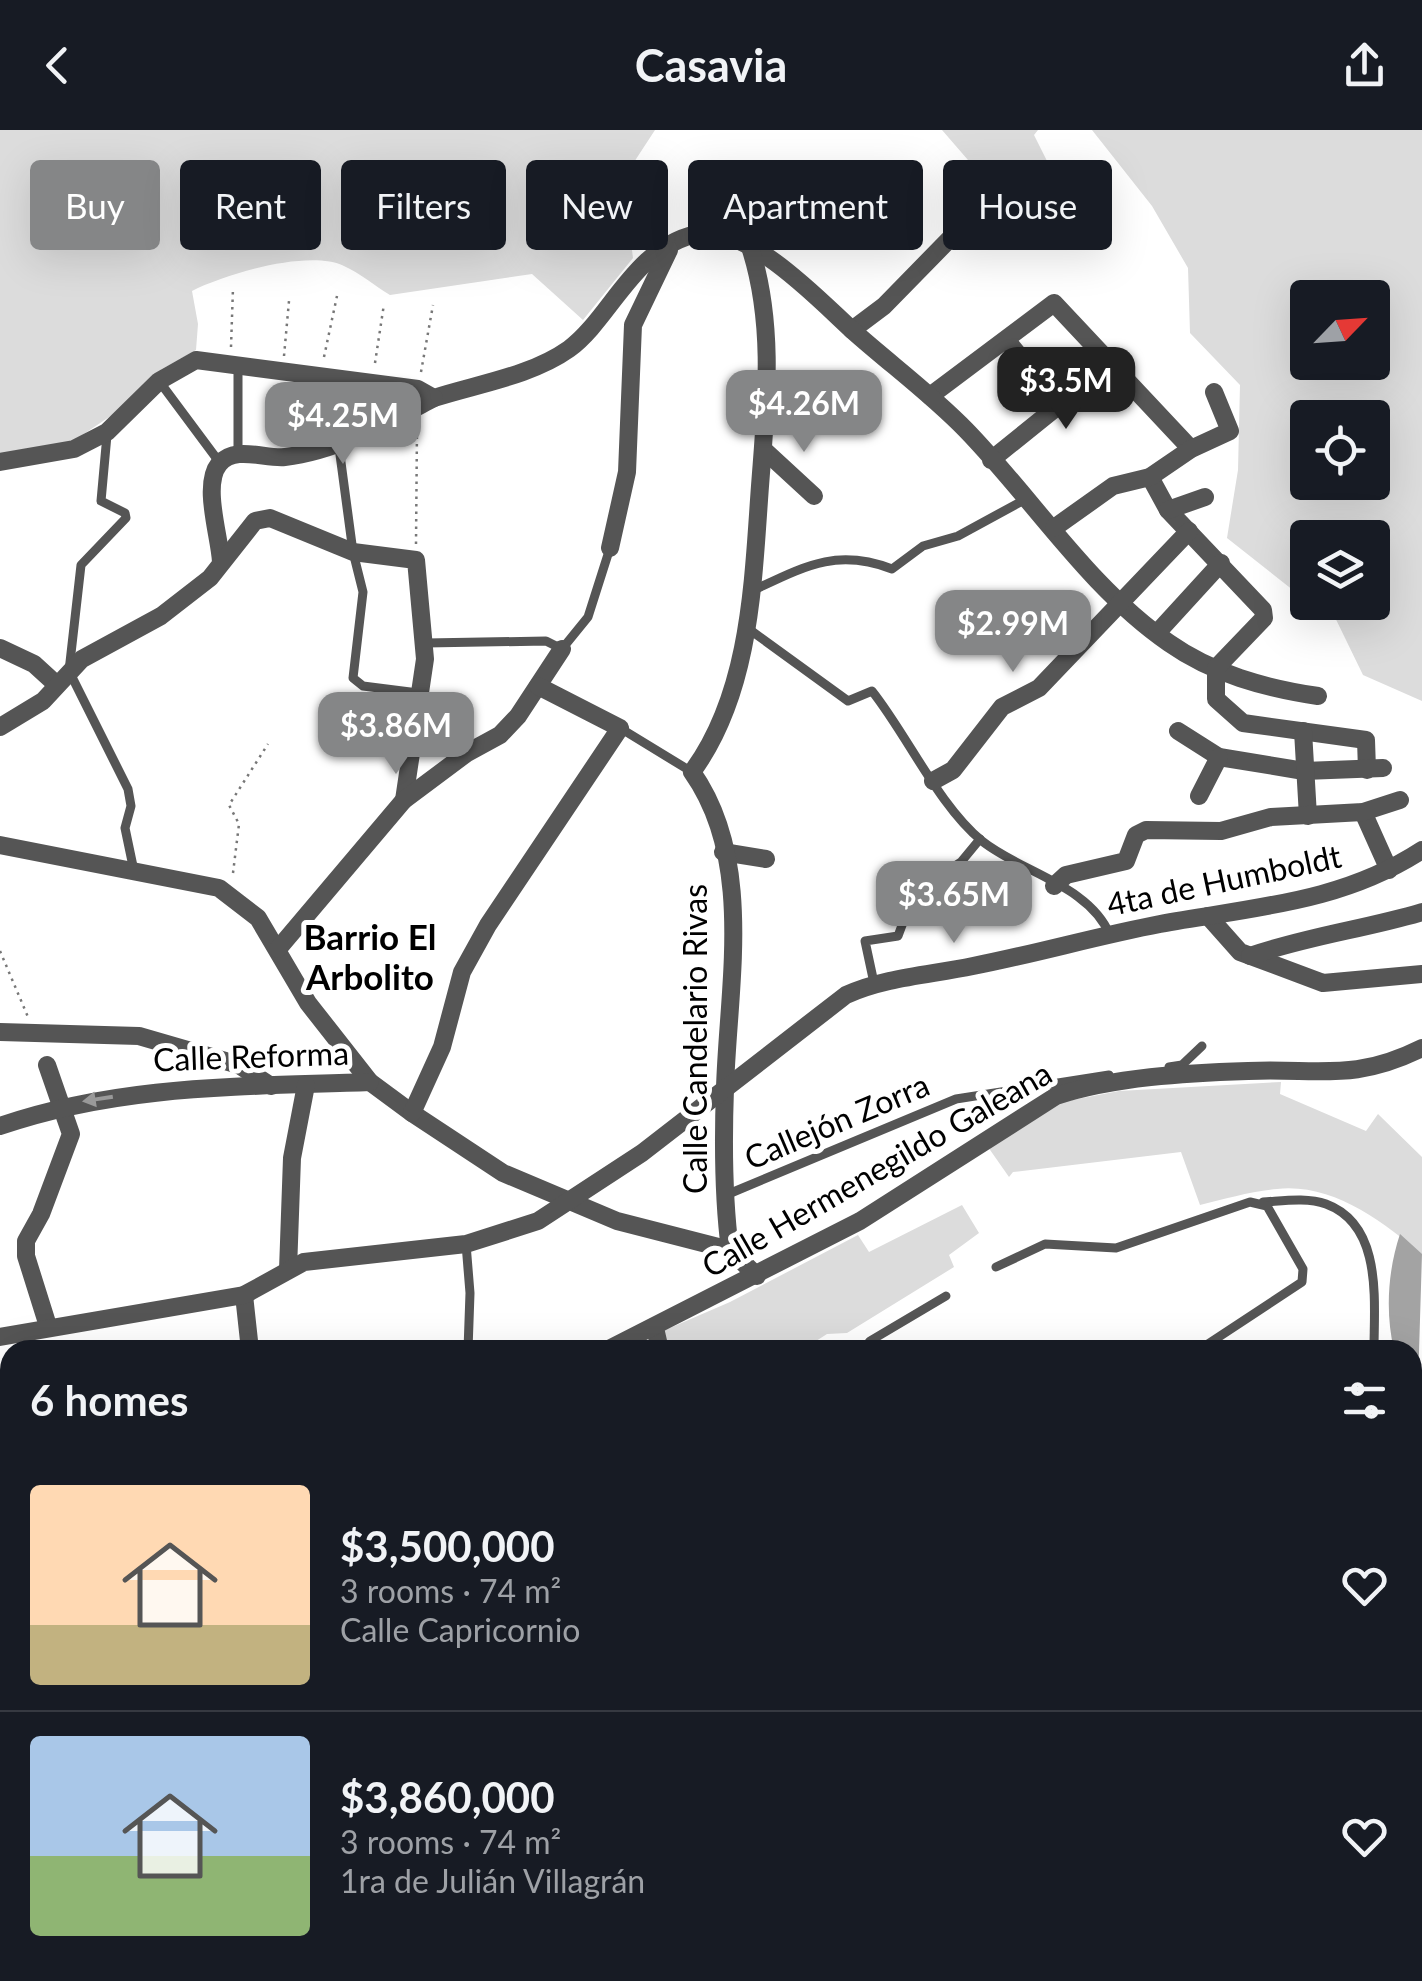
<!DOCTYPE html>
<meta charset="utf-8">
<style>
:root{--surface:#171b24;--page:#242831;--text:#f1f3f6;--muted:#9ea1a6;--line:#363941;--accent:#858687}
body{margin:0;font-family:Lato,sans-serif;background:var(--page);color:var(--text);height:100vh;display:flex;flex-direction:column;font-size:38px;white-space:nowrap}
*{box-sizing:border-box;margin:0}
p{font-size:32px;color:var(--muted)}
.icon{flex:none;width:55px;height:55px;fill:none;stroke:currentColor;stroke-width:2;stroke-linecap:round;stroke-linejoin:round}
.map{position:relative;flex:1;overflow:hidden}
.panel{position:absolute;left:0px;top:1210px;width:1422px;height:642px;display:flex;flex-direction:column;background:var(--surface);border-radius:30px 30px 0 0;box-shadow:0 10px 40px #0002}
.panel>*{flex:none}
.guide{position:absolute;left:30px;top:30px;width:1362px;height:90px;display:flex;gap:20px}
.needle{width:65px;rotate:65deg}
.tools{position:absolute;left:1290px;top:150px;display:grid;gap:20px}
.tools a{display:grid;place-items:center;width:100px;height:100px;border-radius:10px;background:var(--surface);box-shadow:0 10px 40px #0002;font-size:50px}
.price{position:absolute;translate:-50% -85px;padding:0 22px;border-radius:20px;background:var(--accent);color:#fff;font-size:32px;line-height:65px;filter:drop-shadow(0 2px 5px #0008)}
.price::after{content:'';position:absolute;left:50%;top:60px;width:30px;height:22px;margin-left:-15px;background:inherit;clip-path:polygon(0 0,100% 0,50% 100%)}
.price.current{background:#222;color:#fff}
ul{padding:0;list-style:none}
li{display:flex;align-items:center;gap:30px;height:250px;padding:0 30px}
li+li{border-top:2px solid var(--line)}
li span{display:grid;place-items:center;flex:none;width:280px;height:200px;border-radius:10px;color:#555}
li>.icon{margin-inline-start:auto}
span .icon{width:120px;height:120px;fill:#fffc;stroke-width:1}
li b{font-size:42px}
h2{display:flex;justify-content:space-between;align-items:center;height:120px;padding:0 30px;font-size:42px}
.tag{padding:0 35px;border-radius:10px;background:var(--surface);box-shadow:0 10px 40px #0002;font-size:35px;line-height:90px}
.tag.current{background:var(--accent);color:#fff}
header{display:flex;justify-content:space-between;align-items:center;height:130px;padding:0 30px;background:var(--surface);font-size:45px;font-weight:700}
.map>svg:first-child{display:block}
.green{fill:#dcdcdc;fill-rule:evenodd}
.water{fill:#a3a3a3}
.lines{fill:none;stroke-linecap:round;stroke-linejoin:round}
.path{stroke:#777;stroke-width:2.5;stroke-dasharray:2.5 5;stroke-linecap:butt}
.service{stroke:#555;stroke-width:9}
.minor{stroke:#555;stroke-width:18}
.tertiary{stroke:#555;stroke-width:20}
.secondary{stroke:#222;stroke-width:20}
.oneway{fill:#999}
.labels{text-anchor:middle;stroke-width:10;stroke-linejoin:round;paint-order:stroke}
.street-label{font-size:32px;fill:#000;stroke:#fff}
.neighbourhood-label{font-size:35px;font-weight:bold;fill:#000;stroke:#fff}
</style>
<header><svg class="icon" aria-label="back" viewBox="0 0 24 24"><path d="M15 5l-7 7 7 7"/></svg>Casavia<svg class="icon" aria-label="share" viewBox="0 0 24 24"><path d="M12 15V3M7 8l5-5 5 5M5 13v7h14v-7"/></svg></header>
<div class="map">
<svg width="1422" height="1851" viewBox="0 0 1422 1851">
<rect width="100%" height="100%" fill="#fff"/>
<g class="green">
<path d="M0,0h655l-32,49 10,79 -50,62 -51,-46 -142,21c-15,-9 -30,-22 -46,-29 -36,-17 -118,8 -152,25l6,33 -2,26 -34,19 -44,42 -46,31 -72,12z"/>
<path d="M942,0h96l-4,5 26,52 -41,32z"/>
<path d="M1092,0h330v571l-59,-26 -35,-72 44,-1v-64h-64l-1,56 -4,4 -76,-60 11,-68 2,-85 -50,-52 -2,-65 -36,-62zM1308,168h64v64h-64zM1308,288h64v64h-64z"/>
<path d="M1281,952l-1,12 86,37 12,-17 44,43v98c-39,-34 -90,-72 -145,-66 -26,2 -52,10 -77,16l-19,-53 -168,20 -4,5 -21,-30 74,-45 57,-11z"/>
<path d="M962,1075l17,28 -30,22 5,12 -107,66 -20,1 -25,16h-136l-3,-19 67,-29 128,-67 11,17z"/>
<path d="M1233,1842v9h-197l-4,-8z"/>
</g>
<path class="water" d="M1400,1104l22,20 -4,131 -5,-1 -1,-34h-18c-9,-38 -6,-80 6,-116z"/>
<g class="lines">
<g class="path">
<path d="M231,217l2,-59"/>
<path d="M284,226l5,-55"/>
<path d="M324,227l13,-61"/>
<path d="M375,233l9,-59"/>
<path d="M421,242l12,-67"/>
<path d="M416,414l1,-117"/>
<path d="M233,743l6,-49 -10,-19 39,-61"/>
<path d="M0,821l28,66"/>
<path d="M0,1493l4,7"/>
</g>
<g class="service">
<path d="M330,250l23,172 10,40 -10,86 10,8 55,7"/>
<path d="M159,251l61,82"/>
<path d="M107,305l-6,66 24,12 1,5 -45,47 -12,106 59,118 3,17 -6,22 9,43"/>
<path d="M238,323v-87"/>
<path d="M754,460c51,-24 83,-42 138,-21l31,-23 35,-10 66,-36"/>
<path d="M746,497l102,74 24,-10c35,44 67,115 110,150 40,32 107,44 128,94"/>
<path d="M426,513l120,-2 16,8 26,-32 22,-69"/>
<path d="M620,598l72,44"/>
<path d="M874,853l-9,-42 33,-5 16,-43 47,-31 19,-23"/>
<path d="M1169,937l13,-2 20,-19"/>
<path d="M726,1065l230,-96 153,-24"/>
<path d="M1263,1072c19,-1 44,-5 63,2 57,21 48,97 48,146"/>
<path d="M466,1114l4,49 -2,57"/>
<path d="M996,1137l49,-23 71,4 134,-46 17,4 36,63 -1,13 -97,64"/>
<path d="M863,1220l7,-9 76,-45"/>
<path d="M1412,1467l10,-17"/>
<path d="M0,1670h10"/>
<path d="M0,1734l9,-4"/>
<path d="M0,1772l10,-2"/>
<path d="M10,1797v6"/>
<path d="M74,1842l6,9"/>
<path d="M0,1849l32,-7"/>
</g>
<g class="minor">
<path d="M852,200l32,-24 89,-91"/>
<path d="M1008,212l52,64"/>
<path d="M930,266l124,-93 137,146"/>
<path d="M763,319l51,47"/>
<path d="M991,330l118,-95"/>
<path d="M0,332l74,-13 33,-17 52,-51 37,-21 222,29 16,9c43,-14 97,-22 135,-49 42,-31 64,-100 127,-115 51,-11 121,64 156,96 38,34 78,63 114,100 67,69 123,158 203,213 44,31 96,45 149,53"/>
<path d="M1150,347l18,33 95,100 1,8 -48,50v31l27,24 123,17 1,30"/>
<path d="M1168,380l37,-13"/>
<path d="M1054,398l59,-42 37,-9 41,-28 39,-18 -16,-39"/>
<path d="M610,418l17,-76 6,-147 36,-75"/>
<path d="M221,432c-1,-25 -19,-77 -2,-98 16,-19 45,-5 66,-7 52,-6 103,-35 149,-59"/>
<path d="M1157,503l64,-70"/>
<path d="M0,518l34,16 23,21"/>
<path d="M0,597l43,-26 39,-42 79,-43 49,-38 45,-57 15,-3 83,34 63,8 9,99 -21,141"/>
<path d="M1178,601l41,26 85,14 79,-3"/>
<path d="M1303,601l5,85"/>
<path d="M933,651l20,-11 49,-63 37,-19 150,-157"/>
<path d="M1199,666l20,-39"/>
<path d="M1363,682l26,58"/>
<path d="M0,715l219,43 39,30 50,85 62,79 42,31 91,60 114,48 113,29 27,26"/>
<path d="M723,722l43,7"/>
<path d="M1054,756l12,-11 60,-14 10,-26 10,-5 75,1 50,-14 92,-5 37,-12"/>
<path d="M1208,786l32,36 83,31 99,-9"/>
<path d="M278,819l126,-149 63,-47 33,-18 18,-19 44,-67"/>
<path d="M1250,826c57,-20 115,-27 172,-44"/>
<path d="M0,902l139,4 100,29 32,21"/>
<path d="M47,935l24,69 -30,80 -15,27v15l22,70"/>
<path d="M412,983l30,-66 20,-75 26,-47 132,-197 -82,-42"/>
<path d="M0,996c123,-42 242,-39 370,-44"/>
<path d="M730,1120c-7,-54 -7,-107 -5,-162 3,-102 30,-227 -33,-316 59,-80 61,-191 68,-286 6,-80 15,-159 -9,-236"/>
<path d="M288,1140l4,-112 14,-73"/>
<path d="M244,1165l6,55"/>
<path d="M655,1198l5,22"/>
<path d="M0,1207l244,-42 60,-33 162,-18 72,-23 104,-68 204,-158c40,-18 84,-20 127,-29 62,-12 124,-30 187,-42 92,-17 181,-21 262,-74"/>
<path d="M607,1220l253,-129 196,-125c58,-19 130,-23 192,-25 71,-3 106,11 174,-23"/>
<path d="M0,1271h10"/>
<path d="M0,1633l10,-4"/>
<path d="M1412,1710l10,-8"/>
<path d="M1412,1740l10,3"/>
<path d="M744,1842l4,9"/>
<path d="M781,1842l4,9"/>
<path d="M1351,1842l1,9"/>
</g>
<path class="tertiary" d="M0,1525l10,-4"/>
<g class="secondary">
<path d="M0,1561l10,-4"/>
<path d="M1412,1673l10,-16"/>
<path d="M691,1842l10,9"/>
<path d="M944,1842l3,9"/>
<path d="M1008,1842l5,9"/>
<path d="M1240,1842l2,9"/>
<path d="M246,1851l12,-9"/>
<path d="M1270,1851l4,-9"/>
</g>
</g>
<defs><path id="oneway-solid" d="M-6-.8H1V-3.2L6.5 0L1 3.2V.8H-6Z" transform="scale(2.5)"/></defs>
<use class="oneway" href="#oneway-solid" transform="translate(98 969) rotate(171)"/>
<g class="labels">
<g class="street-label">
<text transform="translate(1224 751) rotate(-12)" y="11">4ta de Humboldt</text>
<text transform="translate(696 909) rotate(-90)" y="11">Calle Candelario Rivas</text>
<text transform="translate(251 927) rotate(-2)" y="11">Calle Reforma</text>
<text transform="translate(837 992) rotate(-23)" y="11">Callejón Zorra</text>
<text transform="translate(877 1040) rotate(-30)" y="11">Calle Hermenegildo Galeana</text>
</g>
<g class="neighbourhood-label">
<text x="370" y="820">Barrio El<tspan x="370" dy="40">Arbolito</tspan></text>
</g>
</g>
</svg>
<div class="tools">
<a><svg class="needle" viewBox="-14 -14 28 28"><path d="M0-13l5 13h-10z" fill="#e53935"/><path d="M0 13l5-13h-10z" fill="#9ea1a6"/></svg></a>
<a><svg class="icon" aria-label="locate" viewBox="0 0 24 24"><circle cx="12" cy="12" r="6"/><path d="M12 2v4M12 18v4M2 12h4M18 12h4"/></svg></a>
<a><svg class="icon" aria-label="layers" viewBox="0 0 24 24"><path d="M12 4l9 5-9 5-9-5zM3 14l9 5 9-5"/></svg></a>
</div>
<b class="price current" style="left:1066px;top:302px">$3.5M</b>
<b class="price" style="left:804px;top:325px">$4.26M</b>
<b class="price" style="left:343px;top:337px">$4.25M</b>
<b class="price" style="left:1013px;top:545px">$2.99M</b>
<b class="price" style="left:396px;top:647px">$3.86M</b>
<b class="price" style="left:954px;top:816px">$3.65M</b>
<div class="guide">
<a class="tag current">Buy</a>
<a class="tag">Rent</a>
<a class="tag">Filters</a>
<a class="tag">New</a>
<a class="tag">Apartment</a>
<a class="tag">House</a>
</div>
<section class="panel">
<h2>6 homes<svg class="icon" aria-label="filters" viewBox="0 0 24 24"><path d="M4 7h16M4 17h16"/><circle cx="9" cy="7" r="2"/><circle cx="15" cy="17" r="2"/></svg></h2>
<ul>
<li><span style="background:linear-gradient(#ffd9b3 70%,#c2b280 0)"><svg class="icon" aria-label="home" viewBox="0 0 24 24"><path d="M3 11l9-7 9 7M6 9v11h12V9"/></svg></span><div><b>$3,500,000</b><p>3 rooms · 74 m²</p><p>Calle Capricornio</p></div><svg class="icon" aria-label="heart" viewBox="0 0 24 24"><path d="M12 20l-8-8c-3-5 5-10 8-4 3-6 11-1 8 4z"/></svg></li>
<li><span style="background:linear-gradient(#a9c7e8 60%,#8fb573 0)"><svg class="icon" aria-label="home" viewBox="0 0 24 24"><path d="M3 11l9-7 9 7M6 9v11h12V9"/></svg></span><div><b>$3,860,000</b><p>3 rooms · 74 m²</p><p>1ra de Julián Villagrán</p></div><svg class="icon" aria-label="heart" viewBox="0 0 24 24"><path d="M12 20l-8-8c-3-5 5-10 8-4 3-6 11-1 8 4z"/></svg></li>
</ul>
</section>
</div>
